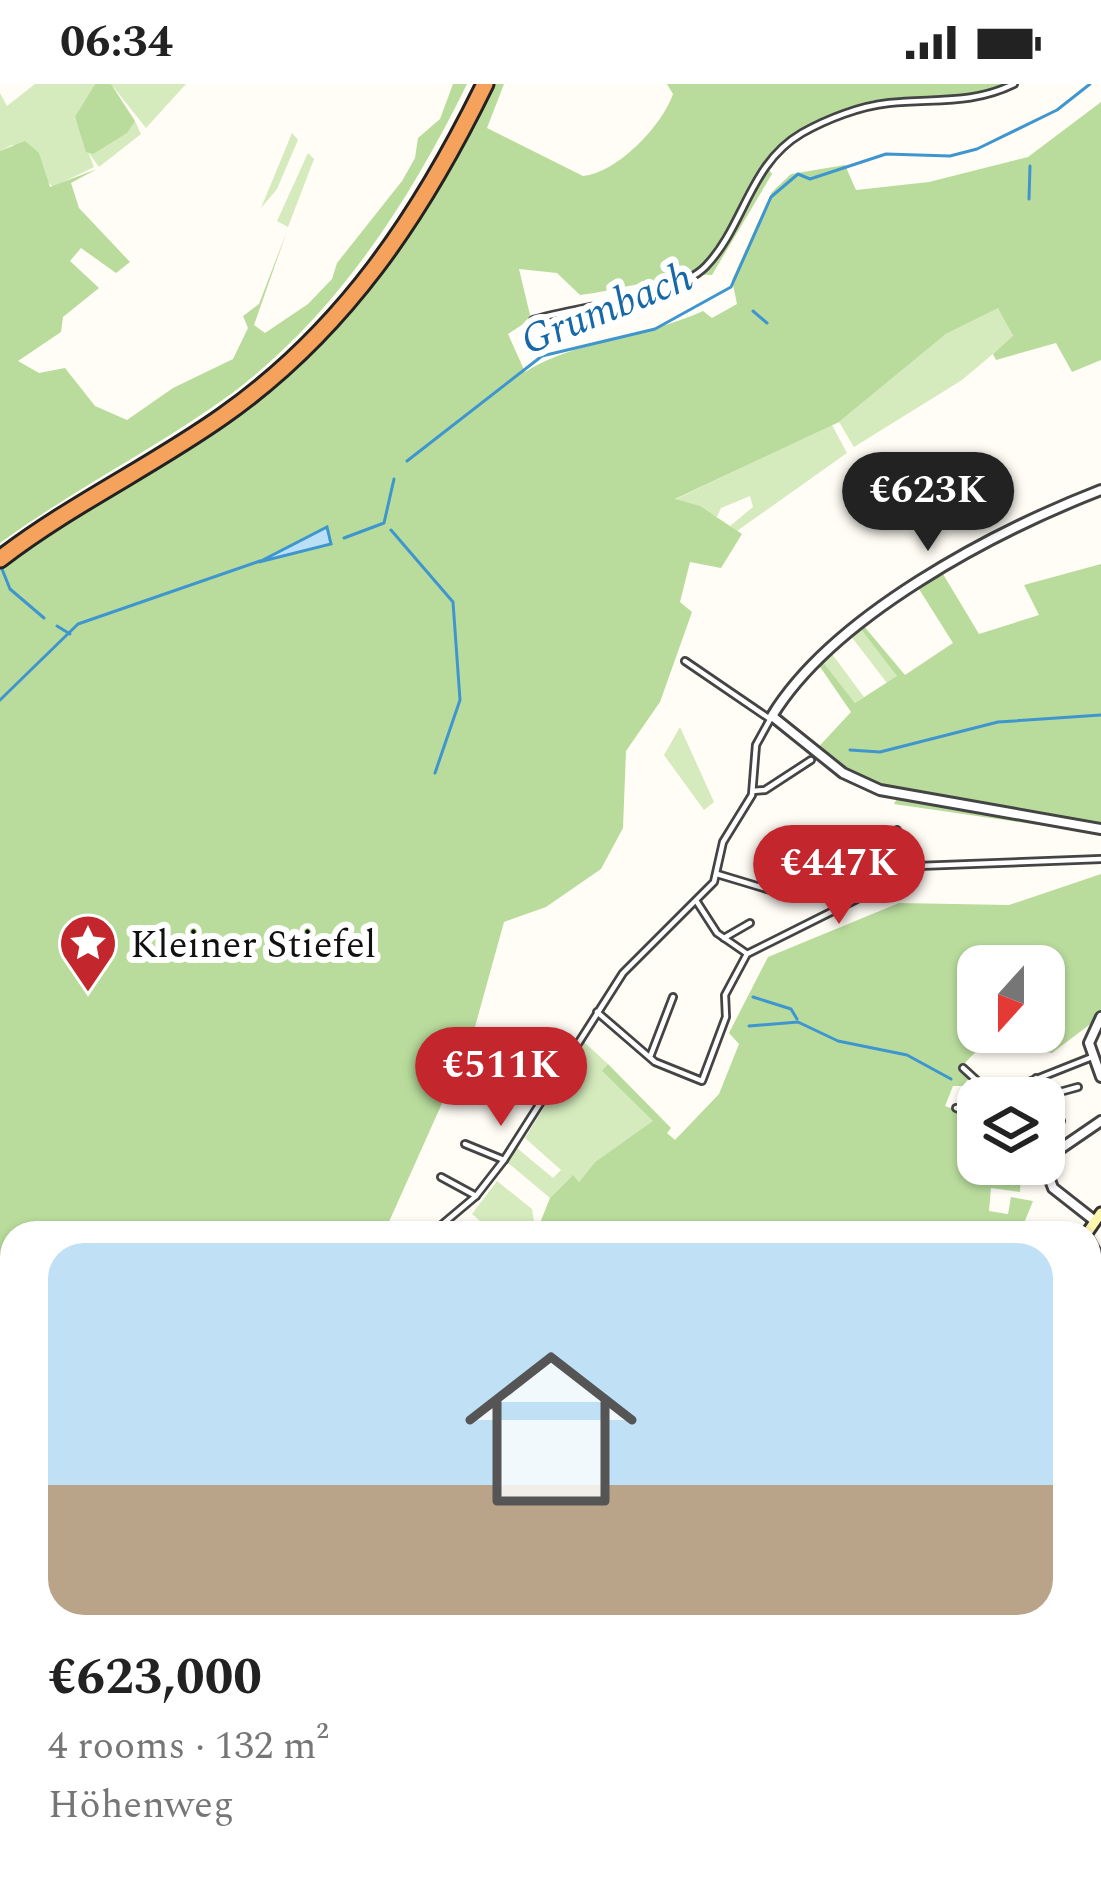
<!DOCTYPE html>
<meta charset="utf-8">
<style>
:root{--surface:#fff;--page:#f2f2f2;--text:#222;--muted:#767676;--accent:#c4262e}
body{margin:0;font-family:Spectral,serif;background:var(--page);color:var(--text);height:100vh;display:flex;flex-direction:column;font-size:45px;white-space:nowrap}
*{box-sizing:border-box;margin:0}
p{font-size:39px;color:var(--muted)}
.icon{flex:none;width:66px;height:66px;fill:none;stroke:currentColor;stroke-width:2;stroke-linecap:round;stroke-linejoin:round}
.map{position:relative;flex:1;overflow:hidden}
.sheet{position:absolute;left:0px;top:1137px;width:1101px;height:663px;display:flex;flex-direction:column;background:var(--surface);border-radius:36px 36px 0 0;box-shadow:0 3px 9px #0004}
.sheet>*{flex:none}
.needle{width:78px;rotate:201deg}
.controls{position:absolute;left:957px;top:861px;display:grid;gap:24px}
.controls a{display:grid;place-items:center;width:108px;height:108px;border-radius:24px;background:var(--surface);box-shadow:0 3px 9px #0004;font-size:60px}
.price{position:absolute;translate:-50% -102px;padding:0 27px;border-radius:42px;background:var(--accent);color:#fff;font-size:39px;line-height:78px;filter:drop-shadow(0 3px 6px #0008)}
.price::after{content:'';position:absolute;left:50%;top:72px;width:36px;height:27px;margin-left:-18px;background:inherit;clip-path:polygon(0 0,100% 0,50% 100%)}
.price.on{background:#222;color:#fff}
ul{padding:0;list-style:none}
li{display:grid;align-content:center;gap:24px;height:636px;padding:0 48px}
li span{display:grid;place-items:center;height:372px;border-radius:36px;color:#555}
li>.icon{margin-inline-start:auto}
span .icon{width:216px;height:216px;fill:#fffc;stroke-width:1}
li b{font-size:51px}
.status{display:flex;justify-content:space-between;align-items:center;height:84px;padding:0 60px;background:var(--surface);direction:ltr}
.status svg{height:33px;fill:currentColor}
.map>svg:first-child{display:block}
.green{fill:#d5ebbd}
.forest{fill:#b9dc9c;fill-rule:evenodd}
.water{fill:#b9e0f7;stroke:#3f96cf;stroke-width:3}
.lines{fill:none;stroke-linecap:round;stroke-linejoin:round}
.stream{stroke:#3f96cf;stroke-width:3}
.minor-casing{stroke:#444;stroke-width:10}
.tertiary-casing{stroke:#444;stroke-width:14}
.secondary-casing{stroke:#333;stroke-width:15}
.motorway-casing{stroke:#222;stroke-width:21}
.minor{stroke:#fff;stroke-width:4.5}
.tertiary{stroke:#fff;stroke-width:8}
.secondary{stroke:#fff6b0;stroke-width:9}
.motorway{stroke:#f5a25d;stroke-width:15}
.rail-casing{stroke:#c4262e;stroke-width:8}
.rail{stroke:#fff;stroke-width:3;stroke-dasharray:9;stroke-linecap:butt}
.labels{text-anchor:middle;stroke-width:12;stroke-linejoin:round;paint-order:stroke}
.poi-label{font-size:39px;fill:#111;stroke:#fff;text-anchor:start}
.water-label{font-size:42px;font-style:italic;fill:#1768a6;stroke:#fff}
</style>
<div class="status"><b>06:34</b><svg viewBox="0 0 49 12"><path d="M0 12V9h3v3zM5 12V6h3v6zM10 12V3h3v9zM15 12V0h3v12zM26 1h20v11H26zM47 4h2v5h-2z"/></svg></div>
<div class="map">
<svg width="1101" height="1799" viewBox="0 0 1101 1799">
<rect width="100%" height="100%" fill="#fffdf5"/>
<g class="green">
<path d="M35,0h60l-20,34 19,49 -41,20 -12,-12 -2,-21 -27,-9 -12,6v-58l7,13z"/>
<path d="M111,0h75l-40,44z"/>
<path d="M135,37l6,13 -42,33 -10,-14z"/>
<path d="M292,49l6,7 -21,49 -16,19z"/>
<path d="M308,69l6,6 -26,68 -11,-6z"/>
<path d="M999,223l14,30 -51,43 -108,67 -15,-25 107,-88z"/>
<path d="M832,341l15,28 -110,78 -7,-5 23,-19 -3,-11 -29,12 -4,9 -43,-17z"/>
<path d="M860,544l38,48 -11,7 -37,-48z"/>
<path d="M829,566l35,47 -9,6 -35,-45z"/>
<path d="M680,643l34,75 -10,8 -40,-55z"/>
<path d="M584,958l24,22 -5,8 51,49 -59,41 -16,20 -7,-6 -22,22 -43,-36 10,-14 36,30 8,-8 -36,-32z"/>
<path d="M497,1097l35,28 4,24h-42l-22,-19z"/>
<path d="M12,1507v74l-12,3v-76z"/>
<path d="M0,1610l12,4v57l-12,-2z"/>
</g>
<g class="forest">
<path d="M95,0h16l24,37 -8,12 -34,21 -7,-2 -11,-35z"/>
<path d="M453,0h14c-58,118 -130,230 -236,310 -74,54 -157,95 -231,149v-392l25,-10 14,12 11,34 47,-18 -26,14 8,25 51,54 -14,11 -35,-25 -11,13 29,27 -36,29 -2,15 -43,29 21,12 26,-5 30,38 32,14 46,-32 60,-29 15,-31 -5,-12 16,-12 28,-73 -33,94 11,8 43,-29 24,-25 5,-16 65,-82 13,-23 3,-20 22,-19z"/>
<path d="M492,0h12l-17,44 96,48c34,-3 79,-50 90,-82l-6,-10h338c-40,19 -81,11 -123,15 -43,5 -86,37 -118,64l8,11 -60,101c-37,-3 -91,15 -132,20l-23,-22 -38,-4 12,50 -23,15 17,38c49,-31 121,-35 178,-61l9,7 25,-14 -5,-24 40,-88 19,-18 54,-9 11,25 73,-8 99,-25 73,-55v258l-29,12 -16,-29 -60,17 -3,-6 20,-18 -15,-28 -52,26 -107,88 -164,77 25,7 42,28 -21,34 -31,-6 -10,40 12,10 -32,90 -34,49 -3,77 -22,41 -55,38 -42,15 -31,112 -89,199h-372v303l-12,3v-970l311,-218c82,-77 135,-165 181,-267z"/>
<path d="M1101,480v270l-207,-30 3,-6 -41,-14 -45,-29 40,-43 -35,-51 4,-3 35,45 42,-27 -37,-48 3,-3 42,50 48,-32 -34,-54 24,-15 36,60 60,-19 -15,-30z"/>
<path d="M1101,790v142l-49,37 -66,-12 -25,26 8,11 -6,8h-10l-8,20 33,12v46h43l-1,28 -29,-4 -2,23 19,3 3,-17 22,4 -13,32h-484l14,-35 23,-23 6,7 16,-20 58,-41 -51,-50 6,-7 63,64 -4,5 8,7 44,-46 20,-50 -10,-11 39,-76 131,-54 110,2zM978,882h66v66h-66z"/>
<path d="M1089,1589l12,3v207h-1101v-20l12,-2v11h1077z"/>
</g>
<path class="water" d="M327,443l4,17 -72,18z"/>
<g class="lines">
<g class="stream">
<path d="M1029,115l1,-33"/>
<path d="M753,227l14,12"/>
<path d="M407,377l135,-105 113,-27 76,-42 40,-90 27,-23 12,5 76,-25 64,2 27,-7 80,-39 33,-26"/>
<path d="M391,446l62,72 7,98 -25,73"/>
<path d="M344,454l40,-15 10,-44"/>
<path d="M2,485l8,20 34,29"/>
<path d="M57,542l13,8"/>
<path d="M0,616l78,-76 182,-63"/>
<path d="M850,666l30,2 118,-30 103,-7"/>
<path d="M753,913l38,12 6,10"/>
<path d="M749,942l49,-4 40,19 69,14 44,24"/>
<path d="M1089,1231l12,-15"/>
<path d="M1089,1314l12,-18"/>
<path d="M0,1785c32,14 71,14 103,3"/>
</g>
<defs>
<g id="minor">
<path d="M533,236c44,-14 143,-22 173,-54 39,-41 43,-102 96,-133 25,-14 58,-27 87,-30 45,-5 82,2 125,-19"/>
<path d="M685,577l85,58"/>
<path d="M753,707l12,-1 46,-30"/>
<path d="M891,783l6,-37"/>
<path d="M717,790l70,21 35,-14 69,-14 210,-8"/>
<path d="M697,818l20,31 29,20"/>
<path d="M724,854l26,-15"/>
<path d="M597,928l58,50 47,19 24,-64 -1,-22 22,-41 122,-61v-21"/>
<path d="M650,973l23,-60"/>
<path d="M963,984l23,21 15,4 91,-36"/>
<path d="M1036,994l25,43"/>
<path d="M1049,1011l29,-8"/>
<path d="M956,1024l22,7"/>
<path d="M465,1060l39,16"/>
<path d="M441,1093l35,19"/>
<path d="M432,1149l44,-37 28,-36 119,-187 91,-91 9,-40 29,-47 4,-50 16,-29"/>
<path d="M1089,1398h12"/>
<path d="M1089,1464l12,4"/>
<path d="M1089,1520l12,-13"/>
<path d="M1089,1559l12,-4"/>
<path d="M0,1669l12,1"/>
</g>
<g id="tertiary">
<path d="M1101,406c-108,42 -268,126 -329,226l71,57 37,17 221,39"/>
<path d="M1101,933l-12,26 12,34"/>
<path d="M1044,1076l57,-39"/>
<path d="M1044,1080l9,24 42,33"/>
<path d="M1089,1156l12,22"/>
</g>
<g id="secondary">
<path d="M1087,1149l14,-20"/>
<path d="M0,1737l12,-3"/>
</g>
<path id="motorway" d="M0,475c70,-54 151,-92 223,-143 121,-85 198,-201 262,-332"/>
</defs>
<use href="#minor" class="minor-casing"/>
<use href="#tertiary" class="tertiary-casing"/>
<use href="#secondary" class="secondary-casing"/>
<use href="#motorway" class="motorway-casing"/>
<use href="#minor" class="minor"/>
<use href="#tertiary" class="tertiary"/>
<use href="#secondary" class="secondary"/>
<use href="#motorway" class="motorway"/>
<defs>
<g id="rail">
<path d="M1089,1325l12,-16"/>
<path d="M0,1718l12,-3"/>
</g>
</defs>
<use href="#rail" class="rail-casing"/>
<use href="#rail" class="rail"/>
</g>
<defs>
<symbol id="sight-pin" viewBox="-11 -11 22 30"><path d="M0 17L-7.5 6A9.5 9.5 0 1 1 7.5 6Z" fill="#c4262e" stroke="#fff"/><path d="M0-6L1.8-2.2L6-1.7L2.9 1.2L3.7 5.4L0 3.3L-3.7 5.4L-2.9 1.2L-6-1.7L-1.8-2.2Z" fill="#fff"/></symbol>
</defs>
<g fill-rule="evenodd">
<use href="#sight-pin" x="55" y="826" width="66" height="90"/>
</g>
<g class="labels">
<g class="poi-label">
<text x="130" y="873">Kleiner Stiefel</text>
</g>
<g class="water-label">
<text transform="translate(606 223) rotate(-22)" y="15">Grumbach</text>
</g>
</g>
</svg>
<div class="controls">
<a><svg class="needle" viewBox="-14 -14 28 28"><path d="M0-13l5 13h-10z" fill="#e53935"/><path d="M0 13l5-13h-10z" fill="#767676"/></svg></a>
<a><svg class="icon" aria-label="layers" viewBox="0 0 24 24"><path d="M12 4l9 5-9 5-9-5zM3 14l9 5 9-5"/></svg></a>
</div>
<b class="price on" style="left:928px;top:470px">€623K</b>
<b class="price" style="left:839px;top:843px">€447K</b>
<b class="price" style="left:501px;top:1045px">€511K</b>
<section class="sheet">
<ul>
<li><span style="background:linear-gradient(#bfe0f5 65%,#b9a48a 0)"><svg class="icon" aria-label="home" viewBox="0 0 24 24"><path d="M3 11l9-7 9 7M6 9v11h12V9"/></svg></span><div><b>€623,000</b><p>4 rooms · 132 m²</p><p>Höhenweg</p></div></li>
</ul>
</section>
</div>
